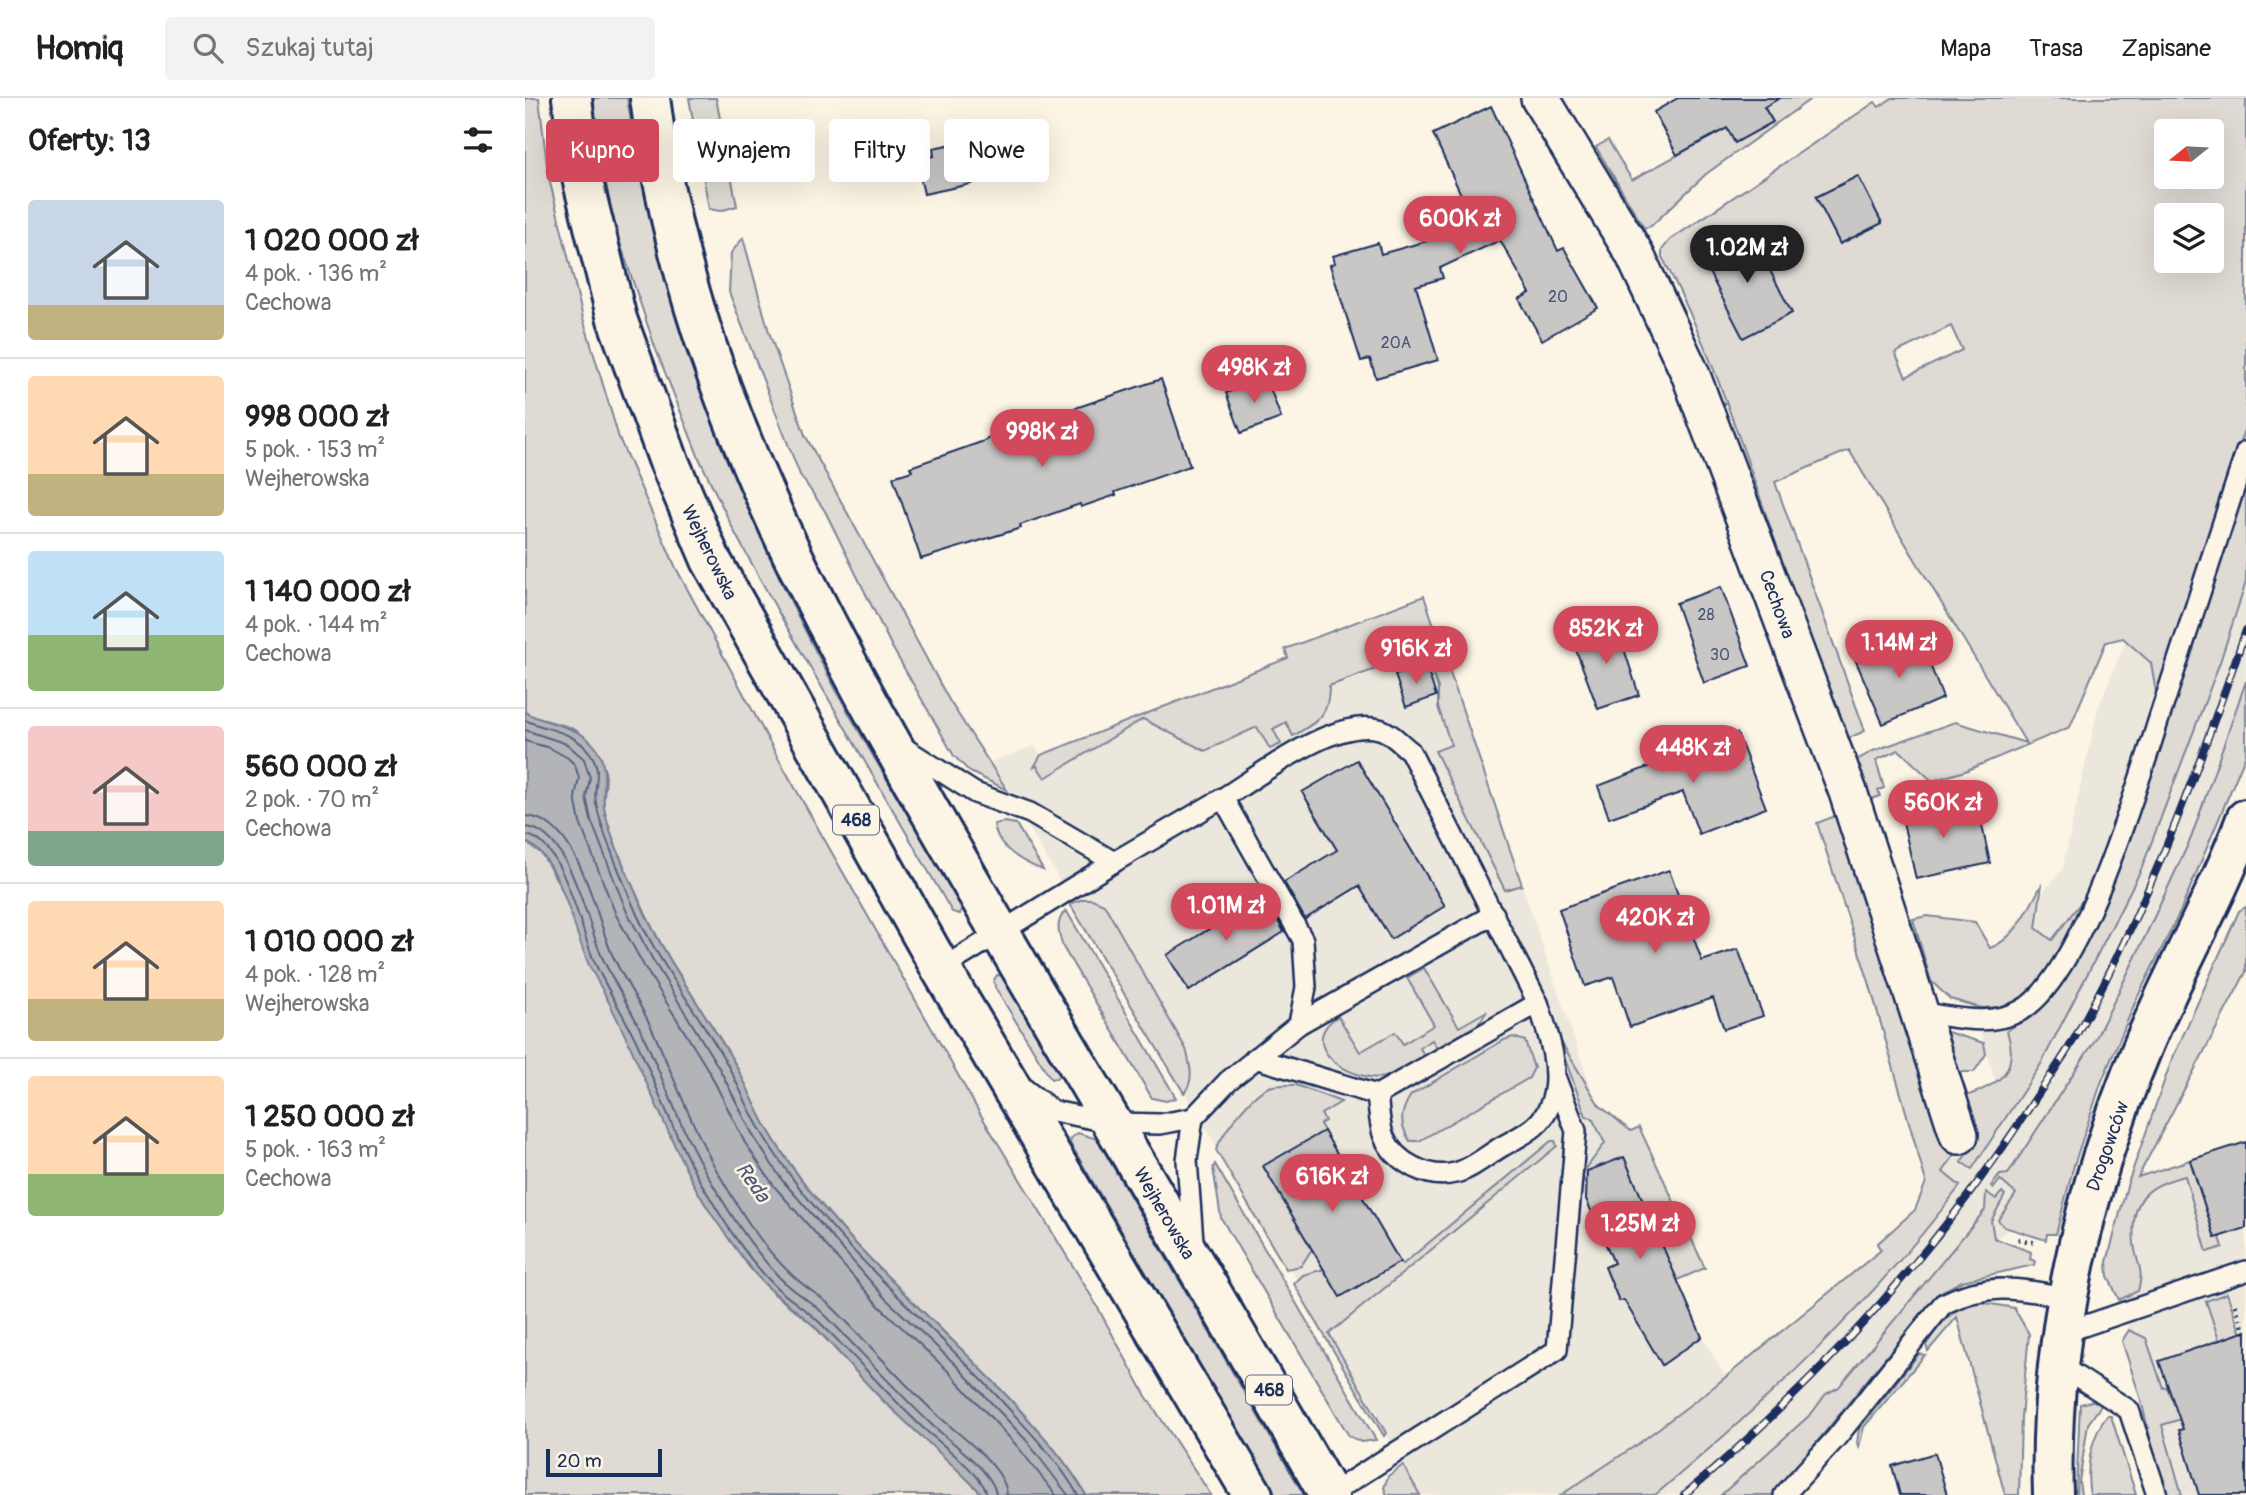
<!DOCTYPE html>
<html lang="pl">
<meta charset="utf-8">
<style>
:root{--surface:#fff;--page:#f2f2f2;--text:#202124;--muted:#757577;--line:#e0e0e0;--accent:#d1495b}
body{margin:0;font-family:Pangolin,sans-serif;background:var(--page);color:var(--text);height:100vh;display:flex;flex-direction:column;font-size:26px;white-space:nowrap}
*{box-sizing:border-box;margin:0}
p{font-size:23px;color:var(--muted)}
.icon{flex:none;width:38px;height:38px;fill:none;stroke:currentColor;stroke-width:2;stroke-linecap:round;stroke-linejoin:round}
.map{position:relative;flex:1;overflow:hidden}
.sheet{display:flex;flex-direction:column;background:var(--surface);width:525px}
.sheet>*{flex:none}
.banner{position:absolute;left:21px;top:21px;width:665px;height:63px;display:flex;gap:14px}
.needle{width:46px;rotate:252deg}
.fabs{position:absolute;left:1629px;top:21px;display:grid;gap:14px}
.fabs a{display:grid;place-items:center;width:70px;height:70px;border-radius:7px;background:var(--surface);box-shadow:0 7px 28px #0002;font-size:35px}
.scale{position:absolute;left:21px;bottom:18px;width:116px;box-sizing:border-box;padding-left:7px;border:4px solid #1b2f5e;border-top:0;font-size:19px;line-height:24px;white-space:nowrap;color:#1b2f5e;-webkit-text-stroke:5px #fcf5e5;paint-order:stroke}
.price{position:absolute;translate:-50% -60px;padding:0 16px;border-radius:24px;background:var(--accent);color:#fff;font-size:23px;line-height:46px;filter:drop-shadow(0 2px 4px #0008)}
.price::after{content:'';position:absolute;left:50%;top:42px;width:21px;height:16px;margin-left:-10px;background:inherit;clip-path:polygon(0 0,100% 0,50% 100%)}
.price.current{background:#222;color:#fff}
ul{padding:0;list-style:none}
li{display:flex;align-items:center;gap:21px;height:175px;padding:0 28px}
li+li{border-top:2px solid var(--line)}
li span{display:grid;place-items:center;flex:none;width:196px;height:140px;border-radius:7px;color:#555}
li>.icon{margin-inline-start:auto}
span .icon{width:84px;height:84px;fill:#fffc;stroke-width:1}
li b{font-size:30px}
h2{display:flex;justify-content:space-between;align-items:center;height:84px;padding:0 28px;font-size:30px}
.tag{padding:0 24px;border-radius:7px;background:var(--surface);box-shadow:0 7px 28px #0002;font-size:24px;line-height:63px}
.tag.current{background:var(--accent);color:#fff}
header{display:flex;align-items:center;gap:42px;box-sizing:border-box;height:98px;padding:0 35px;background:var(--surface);border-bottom:2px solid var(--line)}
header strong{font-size:33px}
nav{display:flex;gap:38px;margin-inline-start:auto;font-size:24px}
.search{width:490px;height:63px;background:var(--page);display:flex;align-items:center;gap:18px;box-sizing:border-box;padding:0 24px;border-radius:7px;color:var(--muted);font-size:26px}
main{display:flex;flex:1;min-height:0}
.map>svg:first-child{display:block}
.built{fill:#ece7dc}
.green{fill:#dfdbd4;stroke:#7d8599;stroke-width:2;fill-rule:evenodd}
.water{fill:#b2b4b8;stroke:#767f94;stroke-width:2}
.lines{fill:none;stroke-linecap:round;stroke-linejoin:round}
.shore{stroke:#576482;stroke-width:2}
.building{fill:#c8c7c6;stroke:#1b2f5e;stroke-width:2}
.lane-casing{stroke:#1b2f5e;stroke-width:24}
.street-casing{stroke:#1b2f5e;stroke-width:42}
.secondary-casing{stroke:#1b2f5e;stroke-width:44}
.primary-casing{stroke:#1b2f5e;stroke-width:44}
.path{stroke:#1b2f5e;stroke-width:4.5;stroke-dasharray:2 5;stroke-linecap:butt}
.lane{stroke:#fcf5e5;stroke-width:19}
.street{stroke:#fcf5e5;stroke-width:37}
.secondary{stroke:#fcf5e5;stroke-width:38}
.primary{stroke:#fcf5e5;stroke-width:38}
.rail-casing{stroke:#1b2f5e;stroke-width:8}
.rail{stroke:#fcf5e5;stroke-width:5;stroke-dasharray:16;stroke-linecap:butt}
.labels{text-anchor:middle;stroke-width:5;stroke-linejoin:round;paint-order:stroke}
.number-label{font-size:16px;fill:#465578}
.shield{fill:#fcf5e5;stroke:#5e6a86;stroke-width:2}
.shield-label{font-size:18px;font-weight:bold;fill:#1b2f5e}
.street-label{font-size:19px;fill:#1b2f5e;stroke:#fcf5e5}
.water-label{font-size:21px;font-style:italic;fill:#485779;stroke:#fcf5e5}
</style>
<header>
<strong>Homiq</strong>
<div class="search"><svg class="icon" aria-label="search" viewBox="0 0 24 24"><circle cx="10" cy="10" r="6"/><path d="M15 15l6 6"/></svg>Szukaj tutaj</div>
<nav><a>Mapa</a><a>Trasa</a><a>Zapisane</a></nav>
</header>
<main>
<section class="sheet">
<h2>Oferty: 13<svg class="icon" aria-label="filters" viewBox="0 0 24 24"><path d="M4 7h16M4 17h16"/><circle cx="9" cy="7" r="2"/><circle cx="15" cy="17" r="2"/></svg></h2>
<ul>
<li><span style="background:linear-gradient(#c9d6e8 75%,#c2b280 0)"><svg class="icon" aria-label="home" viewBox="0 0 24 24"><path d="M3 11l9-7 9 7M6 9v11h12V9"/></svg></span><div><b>1 020 000 zł</b><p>4 pok. · 136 m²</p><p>Cechowa</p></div></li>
<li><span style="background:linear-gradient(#ffd9b3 70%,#c2b280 0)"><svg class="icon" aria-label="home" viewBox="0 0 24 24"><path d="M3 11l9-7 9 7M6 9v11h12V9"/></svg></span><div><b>998 000 zł</b><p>5 pok. · 153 m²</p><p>Wejherowska</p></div></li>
<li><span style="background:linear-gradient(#bfe0f5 60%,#8fb573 0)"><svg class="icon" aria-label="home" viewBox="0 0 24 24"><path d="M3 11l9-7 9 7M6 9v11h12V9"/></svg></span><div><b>1 140 000 zł</b><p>4 pok. · 144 m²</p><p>Cechowa</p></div></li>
<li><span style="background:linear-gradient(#f6c9c9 75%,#7fa58c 0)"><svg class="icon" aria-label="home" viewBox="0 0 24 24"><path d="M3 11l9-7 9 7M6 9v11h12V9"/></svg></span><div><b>560 000 zł</b><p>2 pok. · 70 m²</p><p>Cechowa</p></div></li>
<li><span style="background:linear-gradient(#ffd9b3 70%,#c2b280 0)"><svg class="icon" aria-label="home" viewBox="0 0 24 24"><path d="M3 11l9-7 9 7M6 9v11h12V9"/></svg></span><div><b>1 010 000 zł</b><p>4 pok. · 128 m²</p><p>Wejherowska</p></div></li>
<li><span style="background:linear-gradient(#ffd9b3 70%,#8fb573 0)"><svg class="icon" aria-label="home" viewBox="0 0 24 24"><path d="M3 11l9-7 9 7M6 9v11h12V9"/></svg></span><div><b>1 250 000 zł</b><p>5 pok. · 163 m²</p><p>Cechowa</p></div></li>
</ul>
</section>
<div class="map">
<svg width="1721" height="1397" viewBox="0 0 1721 1397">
<rect width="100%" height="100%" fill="#fcf5e5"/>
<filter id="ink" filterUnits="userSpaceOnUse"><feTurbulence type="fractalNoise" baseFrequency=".0143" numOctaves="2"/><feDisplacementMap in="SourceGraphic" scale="14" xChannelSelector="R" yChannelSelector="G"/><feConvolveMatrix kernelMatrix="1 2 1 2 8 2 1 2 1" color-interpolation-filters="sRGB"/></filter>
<g filter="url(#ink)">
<g class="built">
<path d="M1721,252v370l-212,491 -98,72 -171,212h-345l-91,-161 -214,-358 -124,-214 43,-16 7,9 247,-97 -3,-9 139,-53 175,516 76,170 27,55 24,40 155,-127 -4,-6 38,-34 5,-16 79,-100 -33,-113 96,-111 36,-162z"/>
<path d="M1665,1062l13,39 43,-14v310h-64l-66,-204 21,-113z"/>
</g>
<g class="green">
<path d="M0,0h14l9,76 35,144 36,120 57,130 101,188 202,356 114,187 53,97 65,99h-125c-21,-37 -50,-68 -79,-99 -81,-87 -179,-164 -240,-268 -13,-23 -22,-48 -36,-71 -30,-51 -67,-100 -91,-155 -13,-28 -27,-59 -35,-89 -4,-15 1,-22 1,-36 -1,-12 -12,-28 -19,-37 -15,-19 -44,-16 -62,-28z"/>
<path d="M66,0h36c30,196 96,372 186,548 45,89 99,174 149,261l-2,7 -8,-2 -172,-297 -44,-80 -37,-77 -44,-111 -42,-125z"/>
<path d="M164,0h27l21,108 -17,5 -11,-2z"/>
<path d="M1234,0h53l-106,76 -55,52 -7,2 -48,-81 12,-7 24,40 95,-52 8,15 38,-21z"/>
<path d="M1367,0h354v326l-89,275 -6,-36 -28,-25 -17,4 -36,85 -105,44 -33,10 -33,-31 -23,10 8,28 -6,2 2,6 -9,3 -14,-39 16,-9 82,-29 71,21 -177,-293 -74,32 90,249 -16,7c-23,-60 -47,-119 -68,-180 -36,-102 -67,-205 -119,-301v-7l8,-10 205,-138 4,5zM1642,33h45v46h-45zM1333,78l24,47 -42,21 -24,-47zM1642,117h45v46h-45zM1426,228l11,24 -56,27 -11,-24z"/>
<path d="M218,140l26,94 36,103 144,265 58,90 -37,-18 -16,-16 -62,-109 -67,-136 -25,-36 -71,-183 2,-39z"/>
<path d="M1721,378v106l-26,80 -79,208 -100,194 -69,105 -11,-7 15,-22 -13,-43c36,-12 57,-25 44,-66l29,-20 20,-23z"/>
<path d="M899,498l98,289 -17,5 -70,-139 16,-6 -13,-38v-19l-11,-29 -35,12 -3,-7 -60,22c0,31 -11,35 -36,50l-7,-14 -13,7 8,15 -11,5 -13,-22 -52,24 -62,-32 -98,59 -8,-12 -3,1 7,-12 247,-97 -3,-9z"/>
<path d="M1721,583v73l-66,158 -43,86 -36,85 -27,82 -18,69h-9l-1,6 -42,-13 -6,-7 18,-26 -16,-14 -6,8 -3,-2 9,-11 8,-1 87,-134 40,-82 56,-120z"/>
<path d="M1310,718l48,129 64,201 8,8 -12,18 17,14c-88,117 -192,215 -305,309h-94l77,-51 73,-55 170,-139 -4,-6 38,-34 11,-28 -57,-200 -52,-159z"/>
<path d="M480,724l11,2 27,46c-21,-8 -46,-22 -49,-46z"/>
<path d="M0,744l16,11 21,36 124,280 27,47 37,52 23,25 40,32 69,75 66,59 35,36h-458z"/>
<path d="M1517,786l-6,44 16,12 39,-51 -31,62 -27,41 -27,15 -24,1 -32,-9 -19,-18 -18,-62 14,-3 48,6 15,26c26,-9 39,-40 52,-64z"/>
<path d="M558,801h9l12,5 82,145c4,16 9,31 -2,44l-114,-189z"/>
<path d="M1721,809v65l-108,205 52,-17 25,78 5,-1 3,10 -16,5 -22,-76c-39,9 -55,24 -51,67 2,22 11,24 4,48l-19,9 -11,-24 -1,-14 20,-76 44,-124 68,-151z"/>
<path d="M541,812l110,188 -10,3 -14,-3 -89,-151c-5,-15 -8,-25 3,-37z"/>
<path d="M899,870l35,59 28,-16 -9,14 -41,23 -5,-8 -12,8 5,9c-12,6 -26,18 -39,20 -34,6 -93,-31 -48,-61l22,36 35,-20 8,12 31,-19 -27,-47z"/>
<path d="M472,877l6,1 57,97 -3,5 -6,1 -5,-8 -51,-84 -1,-7z"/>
<path d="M1419,933l40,12 2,11 -12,18h-22z"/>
<path d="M1030,934l44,73 32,26 8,-4 66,141 -30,13 -88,-93 -5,-14 23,-31 -13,-25 -6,-2z"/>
<path d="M988,939l12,4 9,27 -5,10 -110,63h-9c-11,-17 -10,-29 1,-46l93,-55z"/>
<path d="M771,987l45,17 -20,12 4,7 -5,3 4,7 -60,35 48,83 -11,17 -15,3 -70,-119c7,-18 35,-56 53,-63 8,-3 19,-2 27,-2z"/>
<path d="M553,1035l19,6 207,356h-28l-206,-352 1,-5z"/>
<path d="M1026,1043h4l2,5 -228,188 57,99 -2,3 -90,-152 9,-9 21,-6 16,28 60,-35 2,3z"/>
<path d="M690,1066l161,276 -15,2 -12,-6 -128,-218 -8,-50z"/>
<path d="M1461,1094l10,7 6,-7 3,3 -14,26 3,17 37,14 -1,7 5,2 -1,4 -72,16 -25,13 -163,201h-53l90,-81 15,-20 13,-7 146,-177z"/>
<path d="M1702,1195l19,56v50l-84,26 20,70h-18l-23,-95 -19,-59 7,-11 17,8 17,50 4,-1 5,12 59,-23 -25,-75z"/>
<path d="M1455,1204l34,6 15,26 -8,83 -2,78h-14l-48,-178 -29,34 -2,-6c15,-23 26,-38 54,-43z"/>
<path d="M1394,1256l6,1 -61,72 -5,20 -2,-4 2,-14z"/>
<path d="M1571,1302l6,4 -14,20 -9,58 2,13h-5l4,-91z"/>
<path d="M1582,1318h4l25,79h-46c-5,-26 1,-59 17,-79z"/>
<path d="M878,1367l17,30h-33l-3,-7 4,-12z"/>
</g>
<path class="water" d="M0,614c24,15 56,11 73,39 12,21 2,41 7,62 7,29 22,61 35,89 23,54 61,104 91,155 14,23 23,48 36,71 60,104 159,181 240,268 28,31 58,62 79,99h-103c-32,-33 -67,-62 -100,-95 -24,-23 -45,-50 -69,-74 -22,-21 -48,-36 -66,-61 -23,-31 -47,-63 -63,-98 -32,-65 -57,-133 -93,-196 -18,-32 -30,-116 -67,-129z"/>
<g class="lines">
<g class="shore">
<path d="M0,622c23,11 48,10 65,33 14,19 2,32 6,50 7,34 24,68 36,100 23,56 64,106 94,159 13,23 22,48 36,71 61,102 156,178 236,264 28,31 59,61 80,98"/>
<path d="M0,632l42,14 17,15 6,19 -4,19 5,23 35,90 27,50 66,108 35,69 28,43 103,118 70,66 71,76 42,55"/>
<path d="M0,643l25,7 18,10 7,7 4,13 -4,19 5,26 36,92 28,51 66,107 35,70 29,43 104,119 70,66 70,76 38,48"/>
<path d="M0,718c53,2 70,98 86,136 12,27 30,52 42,79 21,46 39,96 64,140 21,36 43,74 74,103 12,12 28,21 41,33 38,37 71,78 111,113 19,17 63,48 64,75"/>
<path d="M0,729c45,2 62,98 77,130 13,28 30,53 42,80 21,46 38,95 64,139 21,37 44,73 73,103 14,14 32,23 45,37 36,37 70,75 107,110 17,15 62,47 63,69"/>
<path d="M0,737c38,3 56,97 69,126 13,29 31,55 44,84 20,43 36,90 59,131 23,39 47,80 80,112 13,12 29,21 41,33 36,34 68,72 104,106 15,14 63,49 65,68"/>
</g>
</g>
<g class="building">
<path d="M1153,0h102l-16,9 9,15 -38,21 -8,-15 -50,27 -23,-43z"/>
<path d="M966,8l67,145 6,-3 34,60 -56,32 -23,-41 11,-6 -30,-53 -60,28 3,10 -27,8 22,74 -62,18 -6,-19 -9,2 -31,-96 5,-2 -2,-7 45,-13 3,11 95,-27 -43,-93z"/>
<path d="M437,44l9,42 -47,10 -8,-35 18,-3 -1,-8z"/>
<path d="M1333,78l24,47 -42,21 -24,-47z"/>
<path d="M1225,134l42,81 -49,25 -42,-81z"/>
<path d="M741,279l15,41 -40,15 -15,-40z"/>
<path d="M636,281l29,87 -75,26 1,3 -35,12 -1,-3 -60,21 1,3 -100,31 -28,-82 19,-6 -2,-4 77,-27v-2z"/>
<path d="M1196,489l29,79 -46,17 -28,-80z"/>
<path d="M1091,526l23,71 -41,14 -26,-70z"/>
<path d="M1378,541l5,11 14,-6 21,54 -60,26 -28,-65z"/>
<path d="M901,567l10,31 -30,11 -11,-32z"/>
<path d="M1212,635l29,75 -67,26 -16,-42 -74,26 -11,-32z"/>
<path d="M832,662l88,146 -54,33 -32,-53 -54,33 -21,-37 53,-32 -35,-58z"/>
<path d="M1419,702l3,18 32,-7 11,52 -74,16 -16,-70z"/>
<path d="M1144,772l33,91 36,-12 25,67 -39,13 -11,-31 -83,29 -17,-50 -28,9 -26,-77z"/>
<path d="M739,797l20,37 -95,59 -22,-36z"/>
<path d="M799,1033l76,131 -60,35 -77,-131z"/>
<path d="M1721,1044v86l-31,10 -25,-78z"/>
<path d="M1099,1059l78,180 -40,28 -38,-65 -5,1 -14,-34 9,-4 -28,-64 1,-28z"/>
<path d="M1721,1233v164h-47l-20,-65 4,-1 -24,-68z"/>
<path d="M1410,1355l12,42h-47l-8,-29z"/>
</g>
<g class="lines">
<defs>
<g id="lane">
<path d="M378,649l72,46 55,20 84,49"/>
<path d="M698,700c39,-24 110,-80 156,-69 10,2 22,15 31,22l128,252c10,30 24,68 13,99 -8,25 -29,33 -50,45 -13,8 -31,23 -46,26 -27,7 -60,-11 -71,-36 -5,-12 -5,-29 -7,-42l-122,-37"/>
<path d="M416,871l173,-107 109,-64 80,142 3,47 -7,37 -71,57 -35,37 -6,42 6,81"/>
<path d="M1397,915c33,4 67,14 98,-2 64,-34 123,-246 147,-317 26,-81 53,-161 79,-242"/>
<path d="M774,926l195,-110"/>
<path d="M497,989l31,24 60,12 47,1 33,-6"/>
<path d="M852,997l161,-92"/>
<path d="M1538,1235l183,-62"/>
<path d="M1534,1267l70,45 28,85"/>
<path d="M804,1397l228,-145 19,-219 -20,-52"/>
<path d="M1259,1397l52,-57 107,-134c46,-23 78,-15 126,-6"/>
</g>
<path id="street" d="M1015,0l94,155 56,120 158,419 111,343"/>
<path id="secondary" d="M1528,1397c-5,-154 31,-308 90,-449 32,-77 74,-149 103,-227"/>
<g id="primary">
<path d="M47,0l10,80 35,141 51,140 43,101 230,409 312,526"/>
<path d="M125,0c36,299 186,551 334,807 115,197 232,392 345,590"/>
</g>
</defs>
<use href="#lane" class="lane-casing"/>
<use href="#street" class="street-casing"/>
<use href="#secondary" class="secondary-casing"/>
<use href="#primary" class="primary-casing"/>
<g class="path">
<path d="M1493,1141l18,4"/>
<path d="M1710,1207l11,31"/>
</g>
<use href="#lane" class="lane"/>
<use href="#street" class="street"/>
<use href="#secondary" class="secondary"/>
<use href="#primary" class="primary"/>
<defs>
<path id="rail" d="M1159,1397c134,-113 252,-243 347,-390 14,-22 30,-43 43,-66 73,-129 124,-270 172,-409"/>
</defs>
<use href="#rail" class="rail-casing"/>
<use href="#rail" class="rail"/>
</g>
</g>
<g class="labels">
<g class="number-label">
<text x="1033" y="204">20</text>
<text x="871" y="250">20A</text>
<text x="1181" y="522">28</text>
<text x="1195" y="562">30</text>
</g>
<g class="shield">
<rect x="308" y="707.5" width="46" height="29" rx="5"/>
<rect x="721" y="1277.5" width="46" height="29" rx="5"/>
</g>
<g class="shield-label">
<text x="331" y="728">468</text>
<text x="744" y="1298">468</text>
</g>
<g class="street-label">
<text transform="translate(185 454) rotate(64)" y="7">Wejherowska</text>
<text transform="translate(1253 506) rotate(70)" y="7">Cechowa</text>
<text transform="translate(1582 1048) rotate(-71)" y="7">Drogowców</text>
<text transform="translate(640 1115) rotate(60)" y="7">Wejherowska</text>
</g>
<g class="water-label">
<text transform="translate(228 1084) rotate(55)" y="7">Reda</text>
</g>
</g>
</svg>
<div class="fabs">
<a><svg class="needle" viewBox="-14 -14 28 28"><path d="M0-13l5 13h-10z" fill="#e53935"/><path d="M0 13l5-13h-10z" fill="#757577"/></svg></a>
<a><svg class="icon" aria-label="layers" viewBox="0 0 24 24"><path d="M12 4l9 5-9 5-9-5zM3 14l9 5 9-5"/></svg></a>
</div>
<div class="scale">20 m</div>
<b class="price" style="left:935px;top:158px">600K zł</b>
<b class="price current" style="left:1222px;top:187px">1.02M zł</b>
<b class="price" style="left:729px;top:307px">498K zł</b>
<b class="price" style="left:517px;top:371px">998K zł</b>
<b class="price" style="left:1081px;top:568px">852K zł</b>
<b class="price" style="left:1374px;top:582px">1.14M zł</b>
<b class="price" style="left:891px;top:588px">916K zł</b>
<b class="price" style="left:1168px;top:687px">448K zł</b>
<b class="price" style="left:1418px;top:742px">560K zł</b>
<b class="price" style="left:701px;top:845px">1.01M zł</b>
<b class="price" style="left:1130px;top:857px">420K zł</b>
<b class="price" style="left:807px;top:1116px">616K zł</b>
<b class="price" style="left:1115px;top:1163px">1.25M zł</b>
<div class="banner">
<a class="tag current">Kupno</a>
<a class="tag">Wynajem</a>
<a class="tag">Filtry</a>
<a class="tag">Nowe</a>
</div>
</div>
</main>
